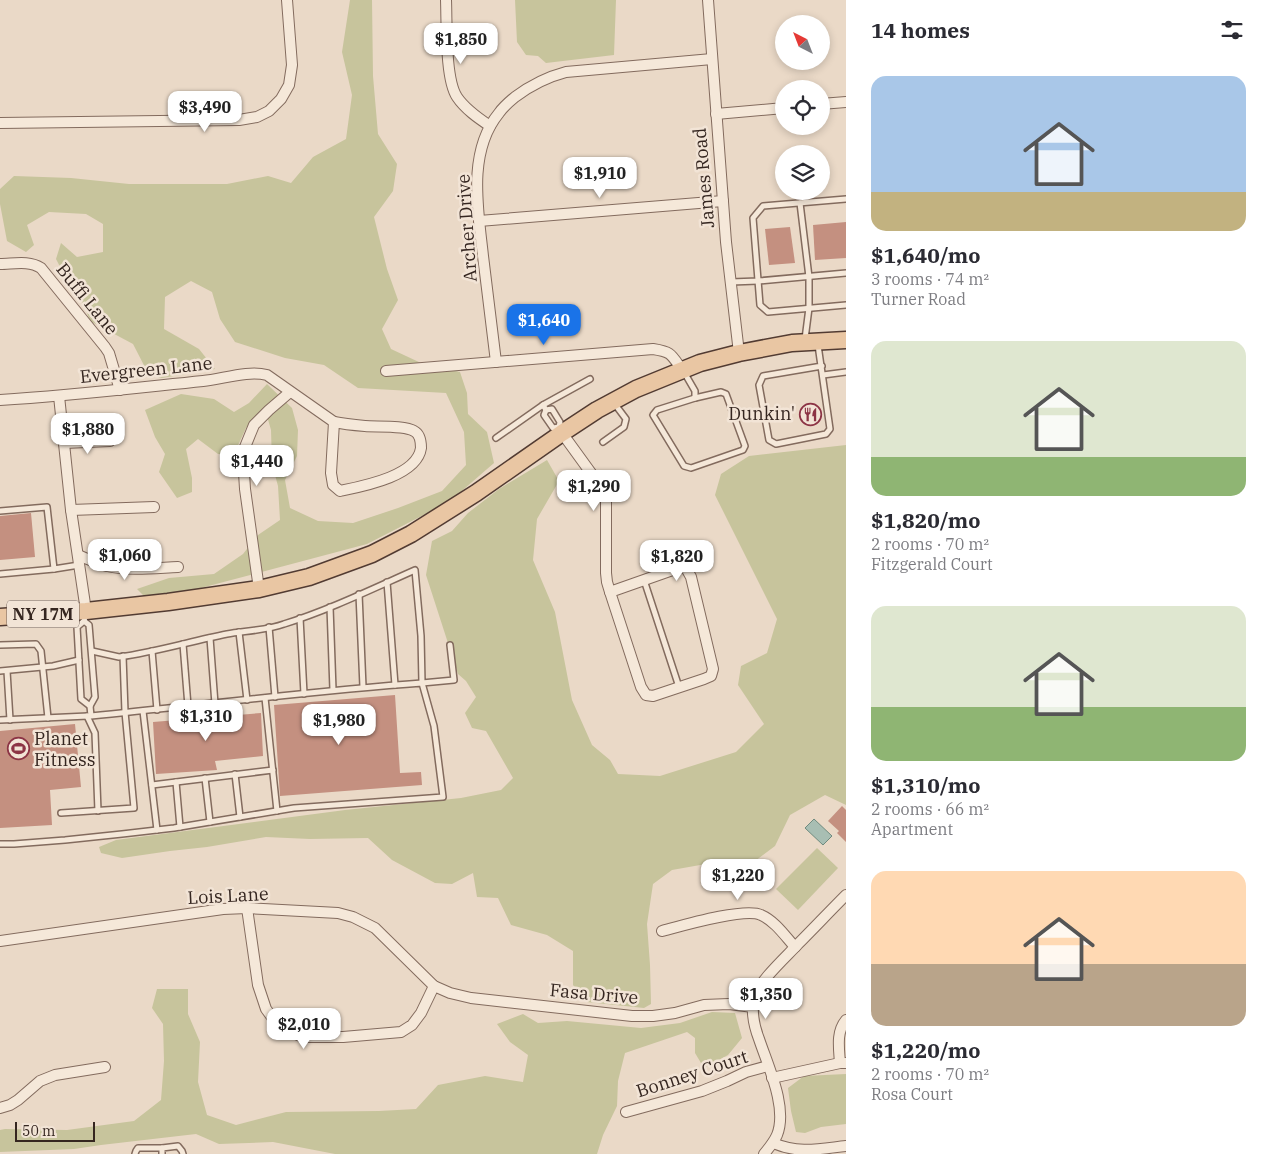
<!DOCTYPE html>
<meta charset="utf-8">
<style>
:root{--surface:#fff;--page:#f2f2f3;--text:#2b2b33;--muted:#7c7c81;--accent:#1a73e8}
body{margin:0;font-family:"IBM Plex Serif",serif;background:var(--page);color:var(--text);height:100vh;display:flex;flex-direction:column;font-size:19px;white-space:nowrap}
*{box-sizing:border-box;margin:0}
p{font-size:16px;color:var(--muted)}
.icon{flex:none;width:28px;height:28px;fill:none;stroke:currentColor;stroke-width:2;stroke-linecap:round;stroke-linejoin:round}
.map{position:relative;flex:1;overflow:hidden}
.details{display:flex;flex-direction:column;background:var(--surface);width:425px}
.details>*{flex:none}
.needle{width:32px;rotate:318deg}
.buttons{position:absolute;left:775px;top:15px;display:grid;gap:10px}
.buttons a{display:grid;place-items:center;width:55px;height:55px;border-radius:50%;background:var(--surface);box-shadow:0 2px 8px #0003;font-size:25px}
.scale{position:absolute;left:15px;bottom:12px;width:80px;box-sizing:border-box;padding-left:5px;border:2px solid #352620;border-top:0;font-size:14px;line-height:18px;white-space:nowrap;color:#352620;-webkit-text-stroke:4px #f2e4d6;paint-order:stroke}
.price{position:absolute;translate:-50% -42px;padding:0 11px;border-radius:10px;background:#fff;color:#222;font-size:16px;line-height:32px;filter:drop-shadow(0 1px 2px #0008)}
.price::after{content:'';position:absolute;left:50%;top:30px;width:15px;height:11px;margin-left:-8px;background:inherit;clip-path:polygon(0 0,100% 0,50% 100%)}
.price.on{background:var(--accent);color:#fff}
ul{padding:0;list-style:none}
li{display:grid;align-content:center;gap:10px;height:265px;padding:0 25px}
li span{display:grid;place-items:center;height:155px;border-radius:15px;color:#555}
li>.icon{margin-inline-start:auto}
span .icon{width:90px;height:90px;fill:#fffc;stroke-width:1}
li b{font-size:21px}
h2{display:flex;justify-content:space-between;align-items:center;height:60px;padding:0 25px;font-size:21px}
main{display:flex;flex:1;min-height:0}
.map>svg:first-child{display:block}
.green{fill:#c7c49c}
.water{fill:#a8beb3;stroke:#6f8b7f}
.building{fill:#c49080}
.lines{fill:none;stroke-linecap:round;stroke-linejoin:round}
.service-casing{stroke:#836b5e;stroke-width:8}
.minor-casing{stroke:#836b5e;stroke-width:12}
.primary-casing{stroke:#523b32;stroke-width:19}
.service{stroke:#f5e8d9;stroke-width:5}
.minor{stroke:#f5e8d9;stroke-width:10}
.primary{stroke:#e9c6a3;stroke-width:16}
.labels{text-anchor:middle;stroke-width:5;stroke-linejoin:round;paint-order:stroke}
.shield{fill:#f2e4d6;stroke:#6e5f57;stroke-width:1}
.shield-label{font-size:16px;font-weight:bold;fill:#352620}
.street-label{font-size:18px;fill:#352620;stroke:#f2e4d6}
.poi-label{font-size:18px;fill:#352620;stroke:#f2e4d6;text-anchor:end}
</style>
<main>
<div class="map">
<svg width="846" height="1154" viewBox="0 0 846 1154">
<rect width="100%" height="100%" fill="#ead9c7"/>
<g class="green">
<path d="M350,0h22l1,76 5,58 19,30 -4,27 -19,26 13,52 11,31 -16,29 9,20 30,14 39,9 7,21 1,21 19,18 7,31 -45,39 -82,42 -170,45 -53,7 -7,-7 32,-11 45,-4 29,-20 15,-19 22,-15 -2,-34 -6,-22 -1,-34 -6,-21 -19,19 -12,26h-16l-20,-15 -12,10 6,29v14l-15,6 -18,-26 6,-18 -10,-17 -10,-27 36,-16 33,5 20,13 15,-9 18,-19 25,24 6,22 -1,26 -12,24 5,28 28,13 35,2 45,-15 44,-17 24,-26 -2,-33 -18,-39 -88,-5 -34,-23 -39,-7 -50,-16 -15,-23 -8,-27 -21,-11 -26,16 -1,32 35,20 16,20 -53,9 -13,-3 -16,-31 -43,-23 -6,-16 -13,-17 -15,-29 5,-16 16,14 26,-5v-28l-17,-10 -37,-2 -22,13 7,20 -8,7 -19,-11 -7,-37v-15l14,-13 57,2 58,6h98l41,-8 23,7 22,-26 33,-18 6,-44 -10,-43z"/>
<path d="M515,0h101l-2,55 -68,8 -8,-7 -12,-1 -9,-13z"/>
<path d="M846,445v360l-21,-10 -35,20 -15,31 -32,24 -26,-8 -45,8 -19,14 -6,40 3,41 1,39 -7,4 -57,-6 -14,-17v-34l-26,-16 -36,-10 -13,-27 -21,-1 -4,-24 -21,11 -17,-1 -43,-23 -24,-22 -58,1 -44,-2 -59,10 -37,4 -48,7 -21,-5 -2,-6 17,-7 229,-30 116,-12 40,-8 12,-12 -27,-47 -14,-3 -7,-15 11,-16 -10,-16 -8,-7 -32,-99 6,-34 20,-10 16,-18 31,-24 48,-29 12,21 -22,38 -4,41 22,52 17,88 20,45 18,15 8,14 42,2 76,-24 28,-28 -26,-39 3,-19 26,-13 10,-34 -62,-124 6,-21 28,-18z"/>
<path d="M817,848l21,20 -40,42 -22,-21z"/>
<path d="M157,989h31v25l12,28 -2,40 9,33 29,10 50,-13 93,-1 37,-2 22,-24 47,-9 38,6 5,-27 -18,-13 -13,-18 26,-10 15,9 29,-2 74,7 39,-5 32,-11 23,1 7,25 -14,17 -24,13 -9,-15v-15l-8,-6 -62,21 -7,28 -1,25 -14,29 -6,19h-262l-62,-12 -54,2 -23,-10 -95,11 -27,4 -74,3v-22l5,-1 62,1 67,-9 27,-21 3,-39 -1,-37 -11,-16z"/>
<path d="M846,1074v50l-25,3 -16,6 -9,-1 -5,-21 -3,-23 16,-12z"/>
</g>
<path class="water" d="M814,819l18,17 -9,9 -18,-17z"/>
<g class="building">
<path d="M846,222v36l-31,2 -2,-35z"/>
<path d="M790,227l5,36 -26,2 -4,-36z"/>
<path d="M31,513l4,44 -35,3v-44z"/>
<path d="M395,695l5,78 21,-1 1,13 -142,11 -6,-91z"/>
<path d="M261,713l2,43 -48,5 2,9 -61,4 -3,-52z"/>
<path d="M75,724l6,63 -31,3 2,35 -52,3v-97z"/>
<path d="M842,806l4,4v32l-9,-9 2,-2 -11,-10z"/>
</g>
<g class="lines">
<defs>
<g id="service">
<path d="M846,199l-83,7 -10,12 7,87 8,7 78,-7"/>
<path d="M800,203l9,74v31l-4,31"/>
<path d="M731,282l27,-1 88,-8"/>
<path d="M818,345l12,84 -4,5 -50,10 -7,-4 -10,-55 4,-9 59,-10"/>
<path d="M684,372l11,19v7"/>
<path d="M823,375l23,-3"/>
<path d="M721,392l5,2 19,52 -2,4 -52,18 -7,-2 -31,-51 4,-5 38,-12z"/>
<path d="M543,405l47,-26"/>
<path d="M546,410l-2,5 9,13 6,-1"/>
<path d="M496,438l47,-33 3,5 6,-1 8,13 -1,5 1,3"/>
<path d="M603,442l21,-15 2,-8 -12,-16"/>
<path d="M0,511l47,-4 7,62 25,-4"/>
<path d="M0,574l54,-5"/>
<path d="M644,580l35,107"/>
<path d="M387,582l8,103"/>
<path d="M359,594l4,93"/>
<path d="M330,607l3,83"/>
<path d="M300,618l4,76"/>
<path d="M84,621l5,4 6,72 -5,9"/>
<path d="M269,627l6,70"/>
<path d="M239,632l8,68"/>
<path d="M210,638l5,66"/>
<path d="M183,644l5,62"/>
<path d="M0,645l36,-1 5,7 7,67"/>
<path d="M92,651l27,6c37,-5 72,-16 108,-23 18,-3 41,-4 57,-10 45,-14 88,-35 131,-54l6,66 1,47 32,-3 -4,-35"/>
<path d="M152,651l5,59"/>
<path d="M0,671l53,-5 26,-6"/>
<path d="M7,671l3,49"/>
<path d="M265,698l12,113"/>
<path d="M143,711l14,119"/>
<path d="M87,716l8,17 3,78"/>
<path d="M0,720l88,-4"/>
<path d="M235,774l5,43"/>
<path d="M205,778l5,44"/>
<path d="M176,782l4,45"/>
<path d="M152,785l121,-15"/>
<path d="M61,813l73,-5 -9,-96 -2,-56"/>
<path d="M0,844h14l51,-4 57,-6 52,-6 120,-20 149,-11 -9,-71 -12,-43c-111,8 -221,22 -331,33l-1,-10 -9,-7 -4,-72 7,-6 2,-9"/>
<path d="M135,1154l1,-3 2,-3h24"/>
<path d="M162,1154v-6l16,-2 4,5 1,3"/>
</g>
<g id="minor">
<path d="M446,0c1,24 -1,79 11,97 8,12 21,21 33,29"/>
<path d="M708,0l18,242 13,111"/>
<path d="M821,104l25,-2"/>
<path d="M716,114l68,-6"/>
<path d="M0,123l239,-3 18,-3 12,-6 12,-12 8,-14 3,-20 -5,-65"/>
<path d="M479,221c81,-6 162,-14 244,-20"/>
<path d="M0,264c13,0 29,-4 41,4l64,79 4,6 11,37"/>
<path d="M496,362c-4,-35 -9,-71 -13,-106 -5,-47 -16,-104 16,-143 4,-6 10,-11 16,-16 16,-12 32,-20 51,-25l146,-13"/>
<path d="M386,371l267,-22c19,3 18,5 29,21"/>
<path d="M59,396l12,114 15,101"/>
<path d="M0,400c68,-4 135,-12 203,-19 20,-2 45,-11 64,-6l67,47"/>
<path d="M334,422c10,2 20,3 31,4 11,1 40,-1 49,5 6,3 7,11 7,17 -4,28 -57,38 -81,43l-7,-6 -2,-12z"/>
<path d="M562,433l37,51 7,17v72l1,9 3,10"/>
<path d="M64,443l46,-2"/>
<path d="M71,510l83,-3"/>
<path d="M78,555c9,4 19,8 29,11 23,5 48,2 71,1"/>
<path d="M681,567l5,1 5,9 22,92 -2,7 -7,3 -51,17 -7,-1 -5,-8 -31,-95z"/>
<path d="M259,589l-14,-100 -2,-33 2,-9 9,-22 15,-15 21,-18"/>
<path d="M247,908l11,77 8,24 8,11 14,11 15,6h40l58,-5 11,-7 9,-12 13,-27"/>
<path d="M662,931c19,-5 83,-24 99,-16 14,6 24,21 34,32"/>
<path d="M0,941l223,-32 24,-1 91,5 15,4 22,11 59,58 16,7 21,5 161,18h21l22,-3 29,-8 25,-1 24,3"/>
<path d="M840,1063c-1,-15 -4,-31 6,-43"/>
<path d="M772,1078l68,-15h6"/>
<path d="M0,1108l10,-3 8,-5 22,-19 15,-6 50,-8"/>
<path d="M626,1112l76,-21 25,-10 19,-9 22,-6"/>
<path d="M773,1143c26,11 46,6 73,3"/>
<path d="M764,1154c5,-6 10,-12 13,-19 11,-27 -9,-69 -18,-96 -5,-13 -8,-27 -5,-41 5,-17 32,-41 44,-54 16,-16 32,-33 48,-49"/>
</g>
<path id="primary" d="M0,617l86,-6 82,-9 91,-13 50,-12 63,-23 39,-20 65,-41 86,-60 35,-23 39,-21 64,-26 39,-10 53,-10 54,-3"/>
</defs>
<use href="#service" class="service-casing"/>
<use href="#minor" class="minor-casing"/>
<use href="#primary" class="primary-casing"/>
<use href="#service" class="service"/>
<use href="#minor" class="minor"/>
<use href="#primary" class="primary"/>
</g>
<defs>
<symbol id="restaurant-ring" viewBox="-11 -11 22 22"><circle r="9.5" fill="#f2e4d6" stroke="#8c3445" stroke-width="1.5"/><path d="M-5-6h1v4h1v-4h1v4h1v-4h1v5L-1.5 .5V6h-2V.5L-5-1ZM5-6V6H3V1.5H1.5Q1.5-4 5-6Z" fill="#8c3445"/></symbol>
<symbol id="stadium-ring" viewBox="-11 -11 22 22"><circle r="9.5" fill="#f2e4d6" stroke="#8c3445" stroke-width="1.5"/><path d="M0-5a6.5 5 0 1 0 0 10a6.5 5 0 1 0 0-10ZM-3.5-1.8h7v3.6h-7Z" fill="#8c3445"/></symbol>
</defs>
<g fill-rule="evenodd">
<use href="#restaurant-ring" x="798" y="402" width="25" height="25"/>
<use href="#stadium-ring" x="6" y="736" width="25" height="25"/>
</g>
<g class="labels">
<rect class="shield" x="7" y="600.5" width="72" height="27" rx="4"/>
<g class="shield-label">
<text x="43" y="620">NY 17M</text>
</g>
<g class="street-label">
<text transform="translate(704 178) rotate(-95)" y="6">James Road</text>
<text transform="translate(467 228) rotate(-94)" y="6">Archer Drive</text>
<text transform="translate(87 299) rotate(51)" y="6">Buffi Lane</text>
<text transform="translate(146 370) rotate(-6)" y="6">Evergreen Lane</text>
<text transform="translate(228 896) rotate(-3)" y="6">Lois Lane</text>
<text transform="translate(594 994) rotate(5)" y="6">Fasa Drive</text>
<text transform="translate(692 1074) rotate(-18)" y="6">Bonney Court</text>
</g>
<g class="poi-label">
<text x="795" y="420">Dunkin'</text>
<text x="34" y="745" text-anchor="start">Planet<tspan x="34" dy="21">Fitness</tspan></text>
</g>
</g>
</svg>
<div class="buttons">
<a><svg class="needle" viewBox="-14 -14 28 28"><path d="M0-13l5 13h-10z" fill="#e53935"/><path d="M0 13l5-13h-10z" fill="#7c7c81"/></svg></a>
<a><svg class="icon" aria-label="locate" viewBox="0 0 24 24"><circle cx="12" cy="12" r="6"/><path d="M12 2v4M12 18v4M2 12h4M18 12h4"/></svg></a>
<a><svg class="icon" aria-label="layers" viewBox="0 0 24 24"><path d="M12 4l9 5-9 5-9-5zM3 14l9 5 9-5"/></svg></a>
</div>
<div class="scale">50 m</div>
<b class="price" style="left:461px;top:65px">$1,850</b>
<b class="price" style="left:205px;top:133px">$3,490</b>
<b class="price" style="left:600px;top:199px">$1,910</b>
<b class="price on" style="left:544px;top:346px">$1,640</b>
<b class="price" style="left:88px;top:455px">$1,880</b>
<b class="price" style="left:257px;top:487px">$1,440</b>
<b class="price" style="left:594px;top:512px">$1,290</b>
<b class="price" style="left:125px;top:581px">$1,060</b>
<b class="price" style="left:677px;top:582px">$1,820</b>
<b class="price" style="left:206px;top:742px">$1,310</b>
<b class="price" style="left:339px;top:746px">$1,980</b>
<b class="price" style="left:738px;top:901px">$1,220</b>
<b class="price" style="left:766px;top:1020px">$1,350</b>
<b class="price" style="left:304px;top:1050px">$2,010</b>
</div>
<section class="details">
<h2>14 homes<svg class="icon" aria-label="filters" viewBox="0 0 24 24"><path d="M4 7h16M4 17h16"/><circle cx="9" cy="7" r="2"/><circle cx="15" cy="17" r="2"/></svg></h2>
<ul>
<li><span style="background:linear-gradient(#a9c7e8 75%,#c2b280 0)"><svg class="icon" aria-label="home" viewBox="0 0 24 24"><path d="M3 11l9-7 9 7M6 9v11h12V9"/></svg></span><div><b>$1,640/mo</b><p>3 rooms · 74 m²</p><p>Turner Road</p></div></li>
<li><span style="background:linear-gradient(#dfe7d0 75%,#8fb573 0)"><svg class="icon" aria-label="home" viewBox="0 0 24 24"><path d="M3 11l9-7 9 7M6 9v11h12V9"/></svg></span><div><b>$1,820/mo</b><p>2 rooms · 70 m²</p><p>Fitzgerald Court</p></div></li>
<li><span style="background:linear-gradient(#dfe7d0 65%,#8fb573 0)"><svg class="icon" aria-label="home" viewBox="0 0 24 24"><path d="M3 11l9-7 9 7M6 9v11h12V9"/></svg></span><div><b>$1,310/mo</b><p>2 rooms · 66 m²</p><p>Apartment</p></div></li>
<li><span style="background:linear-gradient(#ffd9b3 60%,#b9a48a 0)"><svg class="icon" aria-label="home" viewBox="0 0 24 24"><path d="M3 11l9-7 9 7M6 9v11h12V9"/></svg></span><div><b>$1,220/mo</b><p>2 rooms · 70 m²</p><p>Rosa Court</p></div></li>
</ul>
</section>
</main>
